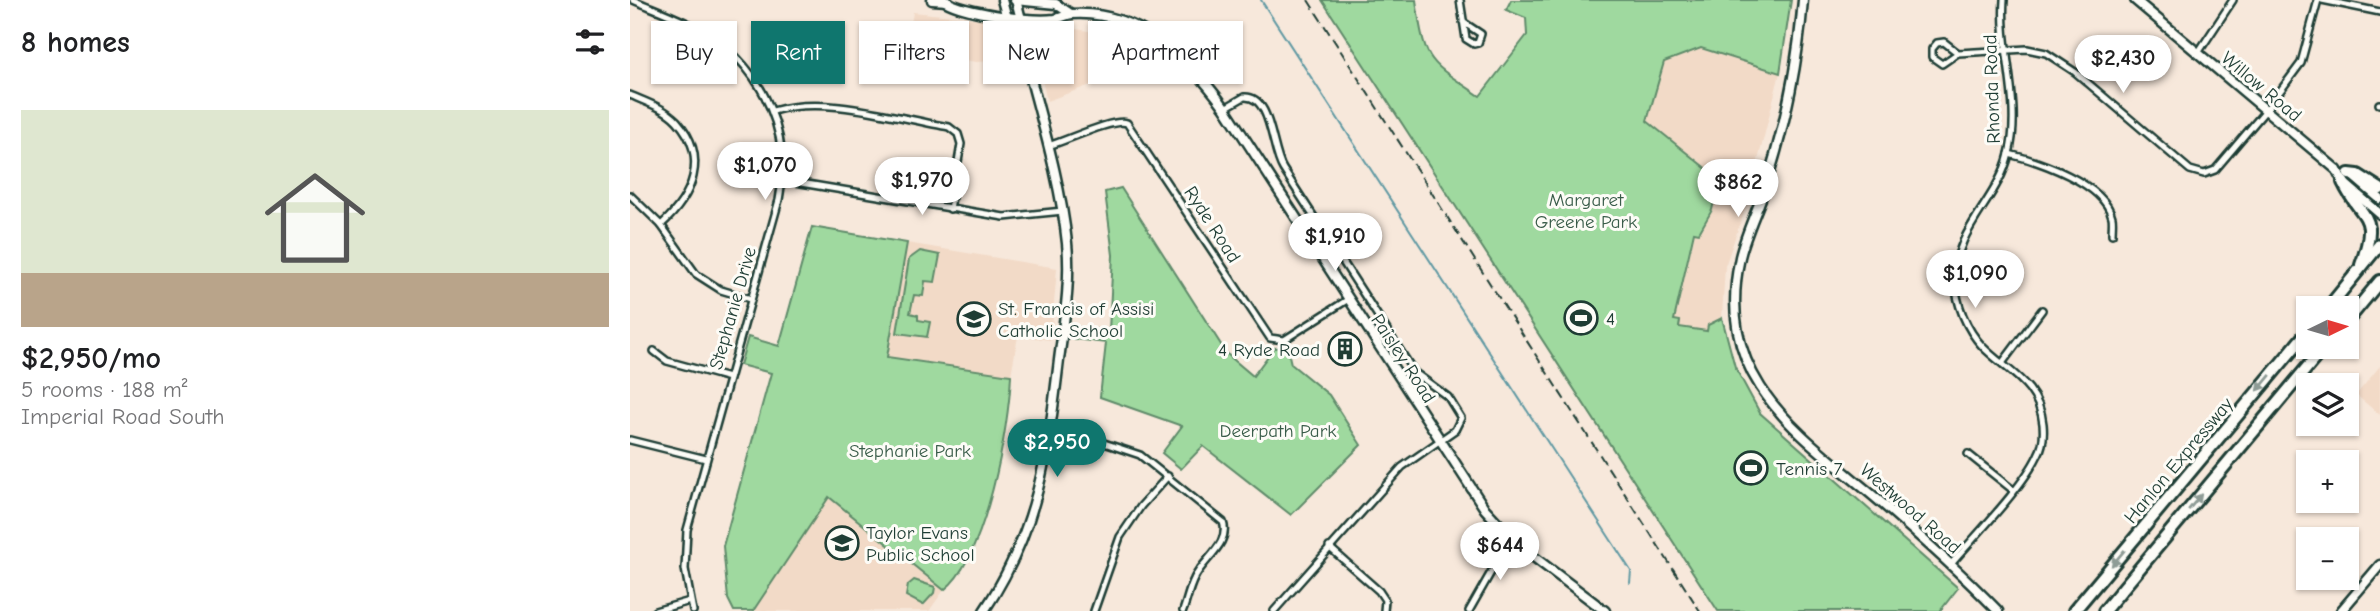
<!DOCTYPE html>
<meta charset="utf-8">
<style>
:root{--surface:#fff;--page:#f2f2f2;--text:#202124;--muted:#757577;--line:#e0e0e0;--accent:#0f766e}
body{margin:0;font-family:"Comic Neue",sans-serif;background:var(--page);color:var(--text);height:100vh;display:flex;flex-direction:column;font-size:26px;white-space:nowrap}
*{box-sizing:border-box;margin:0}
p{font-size:23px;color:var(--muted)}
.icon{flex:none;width:38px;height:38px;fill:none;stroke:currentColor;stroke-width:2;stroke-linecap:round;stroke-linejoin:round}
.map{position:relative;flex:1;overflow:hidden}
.details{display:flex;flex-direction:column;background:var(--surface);width:630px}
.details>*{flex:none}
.guide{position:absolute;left:21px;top:21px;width:665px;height:63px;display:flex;gap:14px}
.needle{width:46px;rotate:85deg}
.fabs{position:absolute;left:1666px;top:296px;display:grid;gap:14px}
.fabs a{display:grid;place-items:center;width:63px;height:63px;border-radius:0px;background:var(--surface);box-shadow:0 2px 5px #0004;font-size:35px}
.price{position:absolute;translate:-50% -60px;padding:0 16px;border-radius:24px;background:#fff;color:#222;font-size:23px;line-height:46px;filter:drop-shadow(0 2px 4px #0008)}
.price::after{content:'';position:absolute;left:50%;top:42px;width:21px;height:16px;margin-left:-10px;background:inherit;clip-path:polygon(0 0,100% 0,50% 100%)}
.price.selected{background:var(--accent);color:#fff}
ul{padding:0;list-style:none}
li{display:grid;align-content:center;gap:14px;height:371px;padding:0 21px}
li+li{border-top:2px solid var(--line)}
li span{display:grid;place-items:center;height:217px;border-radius:0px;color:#555}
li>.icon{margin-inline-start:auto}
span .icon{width:126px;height:126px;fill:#fffc;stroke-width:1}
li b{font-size:30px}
h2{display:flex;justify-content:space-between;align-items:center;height:84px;padding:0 21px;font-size:30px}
.pill{padding:0 24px;border-radius:0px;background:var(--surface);box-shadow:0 2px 5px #0004;font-size:24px;line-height:63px}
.pill.selected{background:var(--accent);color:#fff}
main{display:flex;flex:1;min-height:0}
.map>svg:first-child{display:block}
.built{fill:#f2dac7}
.green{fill:#9fd99f;stroke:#5f8b6a;stroke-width:2}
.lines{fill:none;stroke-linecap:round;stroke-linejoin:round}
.stream{stroke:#6199a3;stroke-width:2}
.street-casing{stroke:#1f3d34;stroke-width:10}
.secondary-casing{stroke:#1f3d34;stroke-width:13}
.highway-casing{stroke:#1f3d34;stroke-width:16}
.street{stroke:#fdfcf7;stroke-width:5}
.secondary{stroke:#fdfcf7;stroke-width:8}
.highway{stroke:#fdfcf7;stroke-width:10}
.rail{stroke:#1f3d34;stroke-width:2;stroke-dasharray:10 5;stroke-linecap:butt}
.oneway{fill:#8e9c96}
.labels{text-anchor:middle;stroke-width:6;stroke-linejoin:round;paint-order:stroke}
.street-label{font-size:19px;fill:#1f3d34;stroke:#fdfcf7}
.park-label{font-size:19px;fill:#395c49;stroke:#fdfcf7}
.poi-label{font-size:19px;fill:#1f3d34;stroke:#fdfcf7;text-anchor:start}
</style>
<main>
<section class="details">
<h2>8 homes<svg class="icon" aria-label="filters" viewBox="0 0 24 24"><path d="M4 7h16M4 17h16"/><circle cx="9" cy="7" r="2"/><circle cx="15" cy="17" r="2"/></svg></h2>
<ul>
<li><span style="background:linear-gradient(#dfe7d0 75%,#b9a48a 0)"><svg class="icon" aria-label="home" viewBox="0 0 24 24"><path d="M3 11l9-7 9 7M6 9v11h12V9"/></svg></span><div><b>$2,950/mo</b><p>5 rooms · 188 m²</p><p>Imperial Road South</p></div></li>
</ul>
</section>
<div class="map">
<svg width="1750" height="611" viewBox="0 0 1750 611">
<rect width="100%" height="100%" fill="#f7e8db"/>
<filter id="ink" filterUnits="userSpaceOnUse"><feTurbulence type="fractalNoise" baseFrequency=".0143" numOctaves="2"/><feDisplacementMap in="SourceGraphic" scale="14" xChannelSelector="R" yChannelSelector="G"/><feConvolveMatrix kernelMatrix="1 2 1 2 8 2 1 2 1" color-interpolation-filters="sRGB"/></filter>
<g filter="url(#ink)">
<g class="built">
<path d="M283,12l79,8 12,8 8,32 -36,2 -69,-13z"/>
<path d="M411,24l68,10 -2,45 -60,22 -16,-66z"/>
<path d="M1071,48l79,25 -33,131 -22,62 -3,52 -14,7 -1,6 -28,-4 -5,-6 21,-89 4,1 13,-23 7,-31 -72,-58 17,-60z"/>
<path d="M277,243l150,25 -6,72 -33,-4 -7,39 -124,-17z"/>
<path d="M1750,366v49l-24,-20z"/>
<path d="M199,496l115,94 -15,21h-176z"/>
</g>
<g class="green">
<path d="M692,0h94c9,64 12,61 64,96l47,-61 -1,-17 -20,-8 5,-10h280l-11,73 -79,-25 -37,14 -17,59 72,58 -7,31 -13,23 -5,-1 -20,88 6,1 -1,6 28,4 1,-6 14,-7 13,49 25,46 198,175 -18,23h-222z"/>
<path d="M491,188l106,166 26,22 21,-28 13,-1 4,17 38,31 32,50 -70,70 -88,-69 -22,23 -19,-16 20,-27 -82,-29 6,-54 -32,-4 2,-12 33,4 4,-76 -8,-63z"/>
<path d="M182,227l95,16 -20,114 124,18c-2,52 -25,183 -67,215l-115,-93 -76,114h-19l-6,-12 -5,-53 48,-173 -31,-8 8,-28 31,9z"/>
<path d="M290,251l20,4 -5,27 -10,-1 -2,15 -9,-1 -4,18 8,2v5l12,2 -3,15 -30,-4 12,-74z"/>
<path d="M284,580l21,7 -1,6 -11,12 -17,-9 2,-11z"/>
</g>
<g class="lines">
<path class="stream" d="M631,0l370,571 -1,12"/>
<defs>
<g id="street">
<path d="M3,0c26,11 55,21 78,36 54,37 81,100 68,164l-92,330 -2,39 8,42"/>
<path d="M830,0l6,39 8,5 4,-1 3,-9 -18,-12"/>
<path d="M1692,0l58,12"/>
<path d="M1328,53l-14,-11 -7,1 -5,6v8l10,7 16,-11 69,-4 19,4 29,19 115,98 14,4 11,-4 51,-60 35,-47 17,-63"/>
<path d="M1568,53l35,-53"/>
<path d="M0,95c16,7 35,13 47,26 33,37 15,76 -16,104"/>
<path d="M1749,104h1"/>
<path d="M595,108l19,-11c28,-2 27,53 39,72l131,203 34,25 13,21 -6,12 -53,37 -128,144"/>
<path d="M143,111c52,-16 123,7 176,16l9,7 3,10 -11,65"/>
<path d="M418,146c18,-5 65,-28 79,-23l143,215 14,2 63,-40"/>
<path d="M1379,154c29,7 95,29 103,63 1,4 0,12 0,17"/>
<path d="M153,180l221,37 59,-6"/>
<path d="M0,195l31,30 35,49 25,16 30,9"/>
<path d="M24,351l13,10 62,17"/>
<path d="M1373,362l39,-52"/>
<path d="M420,434l48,7 42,14 83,67c8,22 -21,38 -29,57 -5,10 -7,21 -11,32"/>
<path d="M0,440l76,19"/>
<path d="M1338,454l45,36"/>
<path d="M699,547l50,44 6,9 -1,11"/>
<path d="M1322,563c24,-28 71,-76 86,-108 5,-9 6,-21 5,-31 -4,-40 -35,-52 -60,-77 -17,-18 -27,-43 -28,-68 -1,-49 43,-79 54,-125 13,-50 -9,-104 -5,-154"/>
<path d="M25,611l35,-10"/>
<path d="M464,611l26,-74 21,-31 27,-30"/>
<path d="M839,611l25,-44 24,-22"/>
</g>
<g id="secondary">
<path d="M302,0l16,1"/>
<path d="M372,0l17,61 10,11"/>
<path d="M385,0l41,4 15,10"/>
<path d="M1173,0c-5,63 -17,122 -36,182 -8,25 -21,50 -27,75 -26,122 55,173 137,242 42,36 82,72 121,112"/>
<path d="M1505,0l202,170 6,12 37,32"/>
<path d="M315,1c21,12 85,21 110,18 6,-1 11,-4 16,-5 66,-5 119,45 154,94l260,401 33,36 87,66"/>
<path d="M1723,176l27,23"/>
<path d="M354,611c54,-80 64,-158 75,-251 5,-39 12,-78 8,-117 -6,-57 -23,-114 -38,-171l2,-14 -15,-58"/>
<path d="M1711,611l39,-46"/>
</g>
<g id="highway">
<path d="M1719,174l9,1 22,14"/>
<path d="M1713,182c19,40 37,30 18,83"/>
<path d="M1698,308l52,-64"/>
<path d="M1717,321l33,-40"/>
<path d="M1444,611l234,-280"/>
<path d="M1474,611l221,-265"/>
</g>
</defs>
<use href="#street" class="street-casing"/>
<use href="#secondary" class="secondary-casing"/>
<use href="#highway" class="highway-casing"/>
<use href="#street" class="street"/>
<use href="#secondary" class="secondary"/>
<use href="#highway" class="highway"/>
<path class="rail" d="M678,0l392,611"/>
</g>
<defs><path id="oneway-solid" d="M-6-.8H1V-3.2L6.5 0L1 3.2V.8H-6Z" transform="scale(1.75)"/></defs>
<g class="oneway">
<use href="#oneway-solid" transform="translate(1634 383) rotate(130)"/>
<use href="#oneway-solid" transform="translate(1565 502) rotate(-50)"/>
<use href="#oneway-solid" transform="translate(1488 558) rotate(130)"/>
</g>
</g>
<defs>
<symbol id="stadium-ring" viewBox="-11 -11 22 22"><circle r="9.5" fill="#fdfcf7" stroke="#1f3d34" stroke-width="1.5"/><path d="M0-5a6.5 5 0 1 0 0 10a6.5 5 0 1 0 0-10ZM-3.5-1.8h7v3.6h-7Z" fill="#1f3d34"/></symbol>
<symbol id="school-ring" viewBox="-11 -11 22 22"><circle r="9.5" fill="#fdfcf7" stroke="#1f3d34" stroke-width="1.5"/><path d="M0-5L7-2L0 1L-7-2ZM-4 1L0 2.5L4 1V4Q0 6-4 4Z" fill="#1f3d34"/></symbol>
<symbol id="building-ring" viewBox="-11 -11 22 22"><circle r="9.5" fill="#fdfcf7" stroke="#1f3d34" stroke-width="1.5"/><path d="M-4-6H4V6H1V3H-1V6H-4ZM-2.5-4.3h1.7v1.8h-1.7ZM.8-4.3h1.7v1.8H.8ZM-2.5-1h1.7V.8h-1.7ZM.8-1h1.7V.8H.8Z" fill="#1f3d34"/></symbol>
</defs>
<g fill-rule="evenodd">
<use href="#stadium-ring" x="932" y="299" width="38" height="38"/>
<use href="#school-ring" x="325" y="300" width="38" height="38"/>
<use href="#building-ring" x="696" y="330" width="38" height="38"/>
<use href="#stadium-ring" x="1102" y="449" width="38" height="38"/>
<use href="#school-ring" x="193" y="524" width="38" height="38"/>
</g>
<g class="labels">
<g class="street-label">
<text transform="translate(1632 86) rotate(40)" y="7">Willow Road</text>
<text transform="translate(1361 89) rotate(-92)" y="7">Rhonda Road</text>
<text transform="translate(583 224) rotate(57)" y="7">Ryde Road</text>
<text transform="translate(102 308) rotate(-74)" y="7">Stephanie Drive</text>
<text transform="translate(774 358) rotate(57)" y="7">Paisley Road</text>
<text transform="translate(1548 460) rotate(-50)" y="7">Hanlon Expressway</text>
<text transform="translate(1281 508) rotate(41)" y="7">Westwood Road</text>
</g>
<g class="park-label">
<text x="956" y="206">Margaret<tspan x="956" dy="22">Greene Park</tspan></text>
<text x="648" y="437">Deerpath Park</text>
<text x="280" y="457">Stephanie Park</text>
</g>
<g class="poi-label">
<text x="368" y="315">St. Francis of Assisi<tspan x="368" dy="22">Catholic School</tspan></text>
<text x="976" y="325">4</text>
<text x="690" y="356" text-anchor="end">4 Ryde Road</text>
<text x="1146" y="475">Tennis 7</text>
<text x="236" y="539">Taylor Evans<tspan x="236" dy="22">Public School</tspan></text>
</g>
</g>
</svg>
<div class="fabs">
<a><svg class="needle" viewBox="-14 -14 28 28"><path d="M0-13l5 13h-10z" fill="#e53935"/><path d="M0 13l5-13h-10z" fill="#757577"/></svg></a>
<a><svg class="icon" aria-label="layers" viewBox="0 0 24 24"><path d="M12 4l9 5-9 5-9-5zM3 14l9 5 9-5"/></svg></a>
<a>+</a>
<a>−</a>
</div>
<b class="price" style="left:1493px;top:95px">$2,430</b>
<b class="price" style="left:135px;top:202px">$1,070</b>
<b class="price" style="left:292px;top:217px">$1,970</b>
<b class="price" style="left:1108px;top:219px">$862</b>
<b class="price" style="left:705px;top:273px">$1,910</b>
<b class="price" style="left:1345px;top:310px">$1,090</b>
<b class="price selected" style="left:427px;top:479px">$2,950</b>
<b class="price" style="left:870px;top:582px">$644</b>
<div class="guide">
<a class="pill">Buy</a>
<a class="pill selected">Rent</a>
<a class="pill">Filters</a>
<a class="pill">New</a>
<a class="pill">Apartment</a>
</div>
</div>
</main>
